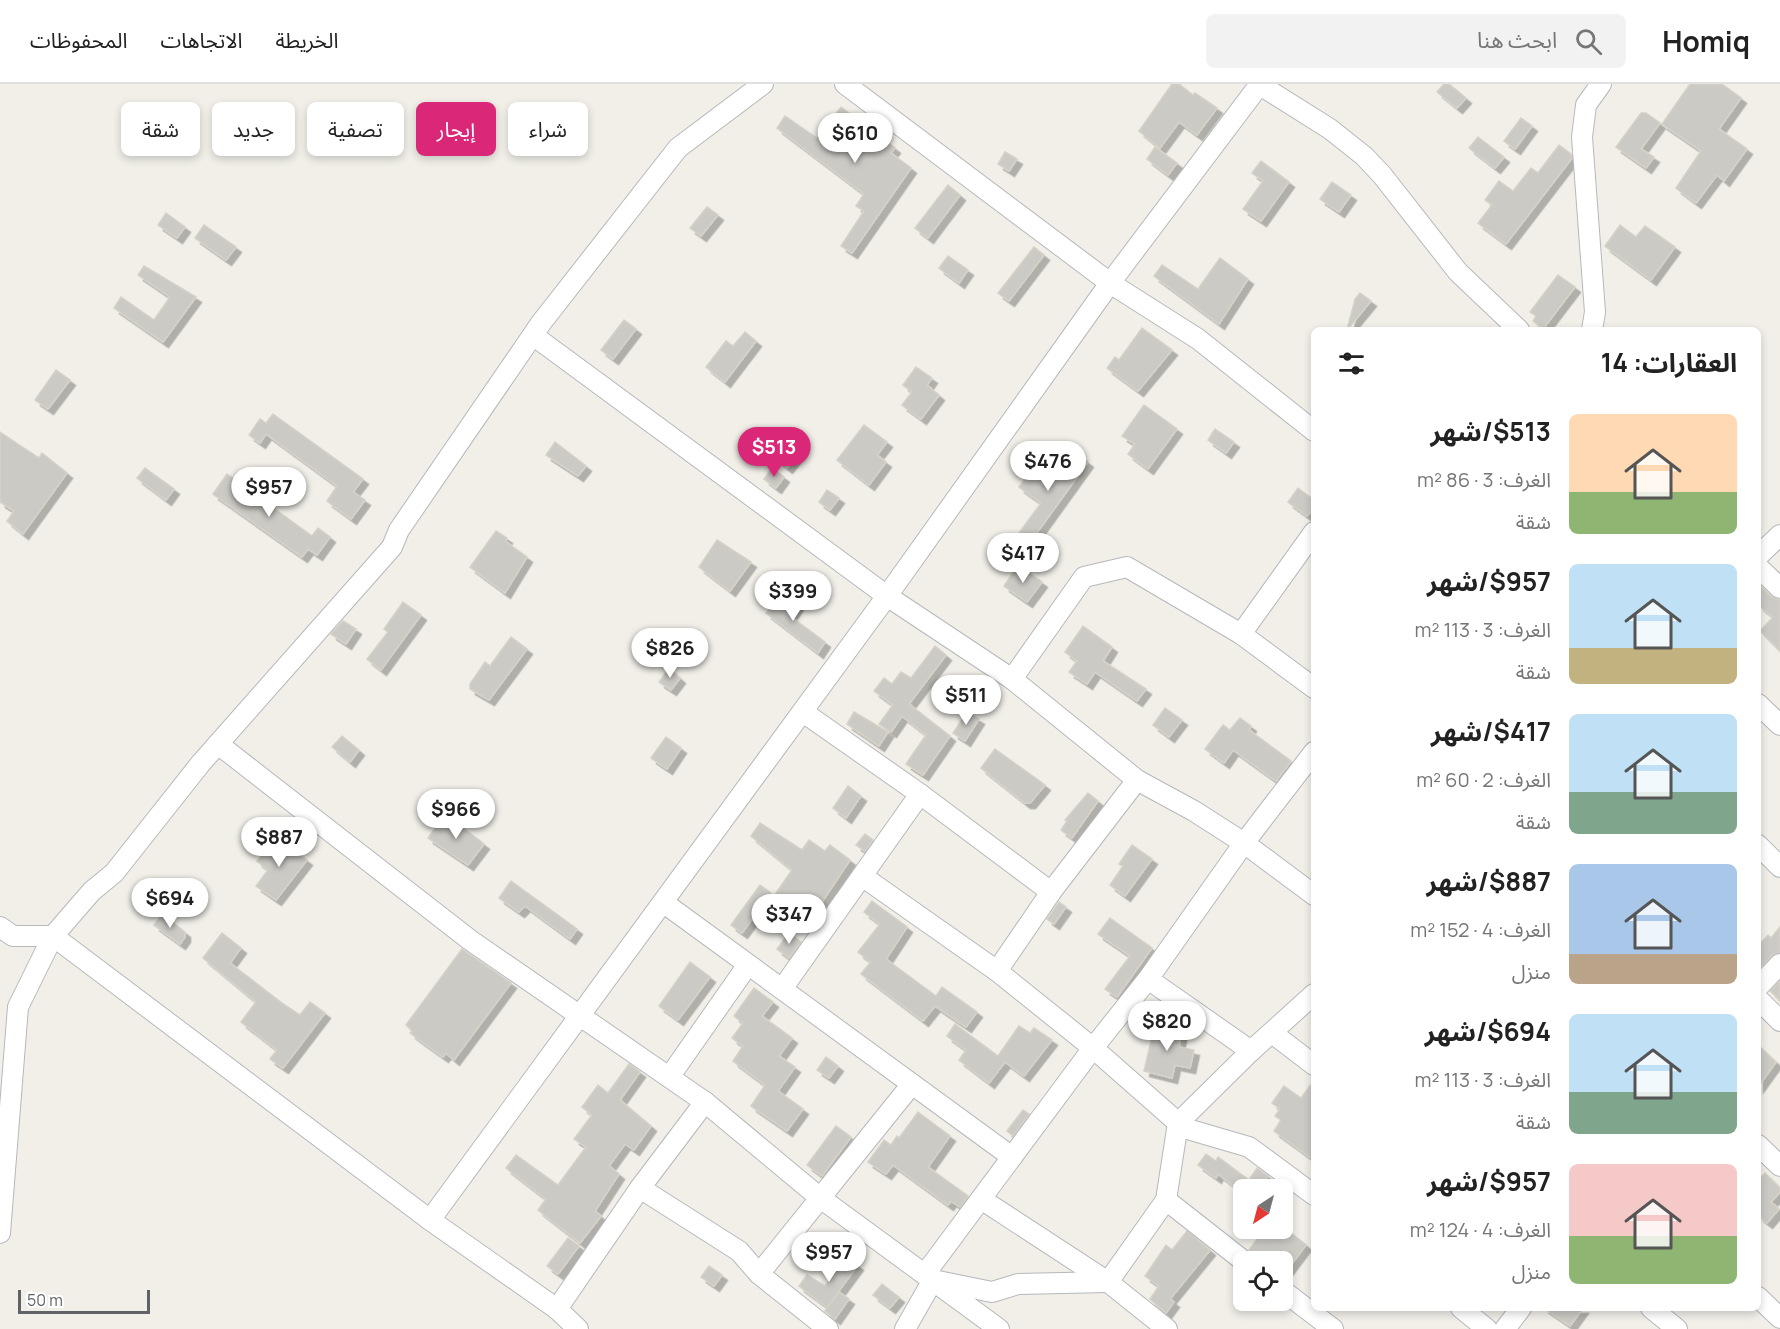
<!DOCTYPE html>
<html lang="ar">
<meta charset="utf-8">
<style>
:root{--surface:#fff;--page:#f2f2f2;--text:#222;--muted:#767676;--line:#e0e0e0;--accent:#db2777}
body{margin:0;font-family:Manrope,"Noto Sans Arabic",sans-serif;background:var(--page);color:var(--text);direction:rtl;height:100vh;display:flex;flex-direction:column;font-size:22px;white-space:nowrap}
*{box-sizing:border-box;margin:0}
p{font-size:20px;color:var(--muted)}
.icon{flex:none;width:33px;height:33px;fill:none;stroke:currentColor;stroke-width:2;stroke-linecap:round;stroke-linejoin:round}
.map{position:relative;flex:1;overflow:hidden;direction:ltr}
.sheet{position:absolute;left:1311px;top:243px;width:450px;height:984px;display:flex;flex-direction:column;background:var(--surface);border-radius:9px;box-shadow:0 3px 9px #0003;direction:rtl}
.sheet>*{flex:none}
.guide{position:absolute;left:18px;top:18px;width:570px;height:54px;direction:rtl;display:flex;gap:12px}
.needle{width:39px;rotate:216deg}
.fabs{position:absolute;left:1233px;top:1095px;display:grid;gap:12px}
.fabs a{display:grid;place-items:center;width:60px;height:60px;border-radius:9px;background:var(--surface);box-shadow:0 3px 9px #0003;font-size:30px}
.scale{position:absolute;left:18px;bottom:15px;width:132px;box-sizing:border-box;padding-left:6px;border:3px solid #5f6368;border-top:0;font-size:16px;line-height:21px;white-space:nowrap;color:#5f6368;-webkit-text-stroke:4px #fff;paint-order:stroke}
.price{position:absolute;translate:-50% -51px;padding:0 14px;border-radius:21px;background:#fff;color:#222;font-size:20px;line-height:39px;filter:drop-shadow(0 2px 3px #0008)}
.price::after{content:'';position:absolute;left:50%;top:36px;width:18px;height:14px;margin-left:-9px;background:inherit;clip-path:polygon(0 0,100% 0,50% 100%)}
.price.current{background:var(--accent);color:#fff}
ul{padding:0;list-style:none}
li{display:flex;align-items:center;gap:18px;height:150px;padding:0 24px}
li span{display:grid;place-items:center;flex:none;width:168px;height:120px;border-radius:9px;color:#555}
li>.icon{margin-inline-start:auto}
span .icon{width:72px;height:72px;fill:#fffc;stroke-width:1}
li b{font-size:26px}
h2{display:flex;justify-content:space-between;align-items:center;height:72px;padding:0 24px;font-size:26px}
.pill{padding:0 21px;border-radius:9px;background:var(--surface);box-shadow:0 3px 9px #0003;font-size:21px;line-height:54px}
.pill.current{background:var(--accent);color:#fff}
header{display:flex;align-items:center;gap:36px;box-sizing:border-box;height:84px;padding:0 30px;background:var(--surface);border-bottom:2px solid var(--line)}
header strong{font-size:28px}
nav{display:flex;gap:33px;margin-inline-start:auto;font-size:21px}
.search{width:420px;height:54px;background:var(--page);display:flex;align-items:center;gap:15px;box-sizing:border-box;padding:0 21px;border-radius:9px;color:var(--muted);font-size:22px}
.map>svg:first-child{display:block}
.building{fill:#cccac5;stroke:#d6d1c6;stroke-width:1.5;filter:url(#shadow)}
.lines{fill:none;stroke-linecap:round;stroke-linejoin:round}
.minor-casing{stroke:#b5b8bc;stroke-width:22}
.minor{stroke:#fff;stroke-width:20}
</style>
<header>
<strong>Homiq</strong>
<div class="search"><svg class="icon" aria-label="search" viewBox="0 0 24 24"><circle cx="10" cy="10" r="6"/><path d="M15 15l6 6"/></svg>ابحث هنا</div>
<nav><a>الخريطة</a><a>الاتجاهات</a><a>المحفوظات</a></nav>
</header>
<div class="map">
<svg width="1780" height="1245" viewBox="0 0 1780 1245">
<defs>
<filter id="shadow"><feDropShadow dx="5.5" dy="5.5" stdDeviation="0" flood-color="#0004"/></filter>
</defs>
<rect width="100%" height="100%" fill="#f1efe8"/>
<g class="building">
<path d="M1172,0h7l14,11 2,-2 22,15 -20,27 -18,-13 -19,26 -21,-17z"/>
<path d="M1444,0h5l17,14 -9,10 -20,-16z"/>
<path d="M1690,0h32l19,14 -22,31 28,20 -23,32 -7,-6 -21,28 -20,-15 25,-37 -39,-27z"/>
<path d="M841,23l54,41 -4,5 20,15 -59,85 -11,-7 23,-35 -8,-5 8,-12 -87,-66 8,-12 32,22z"/>
<path d="M1641,29h5l14,10 -19,26 13,8 -8,11 -30,-21z"/>
<path d="M1521,34l11,8 -17,23 -11,-8z"/>
<path d="M1478,53l26,20 -9,11 -26,-20z"/>
<path d="M1559,61l12,9 1,4 -66,86 -28,-21 14,-18 -7,-5 14,-19 14,10 18,-23 7,5z"/>
<path d="M1155,63l22,16 -9,12 -21,-16z"/>
<path d="M1005,68l12,7 -8,12 -11,-7z"/>
<path d="M1261,77l28,21 -28,39 -18,-12 20,-28 -11,-8z"/>
<path d="M1332,98l19,13 -12,17 -19,-13z"/>
<path d="M948,101l12,10 -32,43 -13,-10z"/>
<path d="M707,123l11,8 -17,21 -11,-8z"/>
<path d="M166,129l19,14 -8,11 -19,-13z"/>
<path d="M204,141l32,22 -10,13 -31,-22z"/>
<path d="M1620,141l16,12 9,-11 30,21 -24,33 -46,-34z"/>
<path d="M1034,163l10,8 -35,46 -11,-8z"/>
<path d="M948,172l20,14 -9,13 -20,-15z"/>
<path d="M1220,174l28,21 -29,45 -65,-48 8,-11 36,24z"/>
<path d="M144,182l52,31 -33,45 -49,-34 7,-11 33,23 16,-23 -32,-22z"/>
<path d="M1558,191l17,12 -32,42 -10,-8 3,-5 -6,-4z"/>
<path d="M1360,209l11,8 -24,29 8,-31z"/>
<path d="M624,236l12,9 -23,30 -12,-9z"/>
<path d="M1142,244l30,22 -34,41 -31,-23 8,-11 4,3z"/>
<path d="M745,248l11,9 -31,41 -19,-15 20,-26 7,5z"/>
<path d="M916,283l16,11 -5,7 12,10 -18,24 -19,-14 10,-13 -9,-7z"/>
<path d="M56,286l14,10 -22,29 -13,-9z"/>
<path d="M1144,321l33,24 -29,40 -20,-15 7,-10 -13,-8z"/>
<path d="M273,330l90,65 -10,13 12,8 -14,19 -24,-18 10,-15 -71,-52 -6,9 -11,-8 11,-16 6,4z"/>
<path d="M864,341l23,17 -10,13 9,7 -17,23 -32,-25z"/>
<path d="M1215,345l19,13 -8,11 -18,-13z"/>
<path d="M0,348l39,26 3,-5 25,20 -44,61 -16,-13 7,-10 -14,-9z"/>
<path d="M781,348l21,17 -15,19 -21,-17z"/>
<path d="M555,358l31,24 -8,10 -32,-21z"/>
<path d="M1077,370l11,8 -57,79 -12,-8 22,-30 -22,-16 18,-25 22,16z"/>
<path d="M145,384l29,21 -8,11 -29,-22z"/>
<path d="M772,384l12,9 -8,11 -12,-9z"/>
<path d="M227,390l85,62 6,-8 12,9 -13,18 -9,-6 -6,8 -89,-63z"/>
<path d="M1298,404l16,12v7l-7,9 -19,-14z"/>
<path d="M827,406l12,8 -9,12 -11,-8z"/>
<path d="M496,447l11,7 -2,3 22,16 -22,36 -35,-26z"/>
<path d="M717,456l34,22 -21,29 -31,-24z"/>
<path d="M1018,481l24,17 -15,20 -23,-16z"/>
<path d="M1758,500l14,13 8,3v51l-20,-20 13,-14 -15,-12z"/>
<path d="M782,509l16,12 -8,11 35,26 -7,11 -52,-40z"/>
<path d="M403,518l18,13 -40,55 -14,-11 21,-27 -4,-3z"/>
<path d="M343,537l13,8 -10,15 -15,-10z"/>
<path d="M1083,542l29,21 -9,14 43,28 -9,12 -42,-29 -8,12 -18,-12 8,-11 -12,-9z"/>
<path d="M511,553l16,12 -38,51 -19,-11v-5l15,-22 5,4z"/>
<path d="M935,562l11,9 -37,49 41,32 -27,39 -17,-11 20,-29 -24,-19 -11,16 -12,-8 14,-19 -19,-14 10,-13 8,6 9,-12 10,6z"/>
<path d="M669,584l11,10 -9,12 -12,-8z"/>
<path d="M1165,624l17,12 -13,17 -16,-12z"/>
<path d="M854,628l34,20 -9,14 -32,-22z"/>
<path d="M967,628l12,7 -14,22 -12,-8z"/>
<path d="M1240,634l11,8 -2,4 42,31 -15,20 -43,-31 -9,13 -19,-14 18,-24 7,5z"/>
<path d="M342,652l17,14 -9,12 -18,-15z"/>
<path d="M666,653l15,11 -14,21 -16,-11z"/>
<path d="M995,665l50,36 -15,18h-5l-44,-35z"/>
<path d="M848,702l13,10 -15,22 -13,-10z"/>
<path d="M1088,709l10,8 -26,37 -11,-8 6,-9 -2,-1z"/>
<path d="M445,730l39,30 -16,21 -40,-27z"/>
<path d="M760,739l42,27 7,-10 16,11 5,-6 20,15 -38,57 -11,-8 -10,14 -24,-17 25,-36 -41,-34z"/>
<path d="M865,750l8,6 -8,11 -9,-6z"/>
<path d="M275,753l32,23 -31,40 -20,-14 12,-16 -11,-9z"/>
<path d="M1132,761l20,14 -27,37 -15,-11 13,-19 -4,-2z"/>
<path d="M511,797l66,48 -7,10 -45,-33 -6,6 -20,-14z"/>
<path d="M760,801l11,8 -29,40 -11,-8z"/>
<path d="M872,817l35,26 -21,32 50,37 6,-9 35,25 -11,15 -31,-21 -12,15 -62,-47 10,-12 -13,-10 22,-28 -16,-12z"/>
<path d="M1059,818l7,5 -12,17 -7,-5z"/>
<path d="M162,830l23,18v5l-5,7 -26,-19z"/>
<path d="M1110,834l42,30 -35,49 -12,-8 25,-33 -32,-22z"/>
<path d="M1780,843v25l-8,3 -14,15v-24l10,-11 3,3z"/>
<path d="M222,849l19,15 -11,15 52,40 18,12 10,-13 15,11 -42,55 -13,-9 7,-9 -36,-28 15,-20 -53,-44z"/>
<path d="M789,849l12,9 -12,16 -12,-9z"/>
<path d="M462,865l49,34 -57,77 -8,-7 -3,4 -21,-15 -12,-9 2,-2 -6,-6z"/>
<path d="M690,878l20,15 -32,43 -19,-14z"/>
<path d="M1780,897v19l-10,-9z"/>
<path d="M754,904l19,14 -11,14 30,22 -13,18 16,11 -17,24 25,18 -16,22 -36,-25 14,-21 -32,-24 10,-15 -11,-8 11,-15 -9,-7z"/>
<path d="M955,940l43,32 21,-30 11,7 4,-5 18,12 -28,36 -19,-14 -16,21 -30,-23 7,-10 -19,-14z"/>
<path d="M1155,940l27,6 -3,17 15,3 -4,18 -15,-3 -3,13 -28,-7z"/>
<path d="M1758,961l18,17 -18,25z"/>
<path d="M826,973l12,9 -9,12 -12,-8z"/>
<path d="M629,980l11,8 -20,28 31,26 -17,24 -9,-6 -16,22 10,8 -24,37 6,5 -21,27 -42,-33 8,-11 -40,-31 10,-13 42,30 28,-38 -12,-8 18,-24 -10,-8 16,-22 10,8z"/>
<path d="M1314,996v80l-40,-29 7,-11 -6,-4 5,-7 -8,-6 12,-17 17,12z"/>
<path d="M1023,1026l6,4 -16,22 -6,-5z"/>
<path d="M918,1028l32,24 -22,31 40,29 -8,11 -9,-6 -3,4 -55,-40 -7,9 -18,-12 16,-22 7,5 6,-9 2,2z"/>
<path d="M836,1042l15,11 -29,39 -15,-11z"/>
<path d="M1206,1070l10,7 2,-4 31,23 8,-12 11,8 -9,11 3,3h-23l-21,-16 -2,4 -18,-13z"/>
<path d="M1765,1089l15,15v4l-9,10 8,7 -12,14 -9,-7v-36z"/>
<path d="M1265,1144h20l21,17 -24,32v-15h-23l-10,-12z"/>
<path d="M1187,1147l23,19 -40,49 4,3 -8,11 -16,-14 9,-13 -14,-10 21,-31 6,5z"/>
<path d="M568,1154l11,8 -21,28 -11,-8z"/>
<path d="M846,1173l12,8 -31,42 -28,-21 8,-11 18,11z"/>
<path d="M709,1182l13,9 -8,11 -13,-9z"/>
<path d="M882,1200l17,13 -9,11 -17,-13z"/>
<path d="M839,1208l10,7 -14,20 -10,-8z"/>
<path d="M1544,1224h39l-13,18z"/>
</g>
<g class="lines">
<defs>
<g id="minor">
<path d="M845,0l265,199 88,56 116,92"/>
<path d="M1260,1l70,44 34,27 18,19 76,97 61,58"/>
<path d="M1592,246l3,-18 -13,-175 4,-32 15,-21"/>
<path d="M534,252l353,260 125,83 125,101 57,31 50,32 70,52"/>
<path d="M1314,448l-73,102 73,54"/>
<path d="M1758,472l22,-21"/>
<path d="M1758,483l22,21"/>
<path d="M1012,595l72,-102 43,-10 114,67"/>
<path d="M1758,620l22,21"/>
<path d="M803,628l117,82 131,98"/>
<path d="M218,660l252,196 235,162 114,95 180,132"/>
<path d="M1758,761l22,22"/>
<path d="M862,792l135,95 96,77 91,80 65,19 65,48"/>
<path d="M664,819l348,254"/>
<path d="M0,843l13,9h40l377,284 127,89"/>
<path d="M997,887l54,-79 86,-112"/>
<path d="M1148,895l103,72"/>
<path d="M1758,903l22,-23"/>
<path d="M782,905l138,-195"/>
<path d="M1758,915l22,22"/>
<path d="M1272,949l42,32"/>
<path d="M670,992l77,-110"/>
<path d="M1758,1061l22,21"/>
<path d="M640,1104l99,63 20,23 69,55"/>
<path d="M981,1115l127,83 59,47"/>
<path d="M1166,1116l79,62"/>
<path d="M430,1136l457,-624 223,-313 150,-199"/>
<path d="M0,1149l18,-226 35,-71 39,-45 22,-18 87,-110 191,-216 7,-17 142,-207 137,-175 85,-64"/>
<path d="M759,1190l153,-190"/>
<path d="M925,1190l168,-226 55,-69 96,-136 70,-91"/>
<path d="M1282,1206l51,39"/>
<path d="M1758,1213l22,21"/>
<path d="M1461,1224l26,21"/>
<path d="M1651,1224l26,21"/>
<path d="M578,1245l-21,-20 83,-121 65,-86"/>
<path d="M905,1245l28,-49 59,12 26,-8 90,-2 58,-82 12,-77 73,-72 63,-57"/>
<path d="M1505,1245l16,-21"/>
</g>
</defs>
<use href="#minor" class="minor-casing"/>
<use href="#minor" class="minor"/>
</g>
</svg>
<div class="fabs">
<a><svg class="needle" viewBox="-14 -14 28 28"><path d="M0-13l5 13h-10z" fill="#e53935"/><path d="M0 13l5-13h-10z" fill="#767676"/></svg></a>
<a><svg class="icon" aria-label="locate" viewBox="0 0 24 24"><circle cx="12" cy="12" r="6"/><path d="M12 2v4M12 18v4M2 12h4M18 12h4"/></svg></a>
</div>
<div class="scale">50 m</div>
<b class="price" style="left:855px;top:80px">$610</b>
<b class="price current" style="left:774px;top:394px">$513</b>
<b class="price" style="left:1048px;top:408px">$476</b>
<b class="price" style="left:269px;top:434px">$957</b>
<b class="price" style="left:1023px;top:500px">$417</b>
<b class="price" style="left:793px;top:538px">$399</b>
<b class="price" style="left:670px;top:595px">$826</b>
<b class="price" style="left:966px;top:642px">$511</b>
<b class="price" style="left:456px;top:756px">$966</b>
<b class="price" style="left:279px;top:784px">$887</b>
<b class="price" style="left:170px;top:845px">$694</b>
<b class="price" style="left:789px;top:861px">$347</b>
<b class="price" style="left:1167px;top:968px">$820</b>
<b class="price" style="left:829px;top:1199px">$957</b>
<div class="guide">
<a class="pill">شراء</a>
<a class="pill current">إيجار</a>
<a class="pill">تصفية</a>
<a class="pill">جديد</a>
<a class="pill">شقة</a>
</div>
<section class="sheet">
<h2>العقارات: 14<svg class="icon" aria-label="filters" viewBox="0 0 24 24"><path d="M4 7h16M4 17h16"/><circle cx="9" cy="7" r="2"/><circle cx="15" cy="17" r="2"/></svg></h2>
<ul>
<li><span style="background:linear-gradient(#ffd9b3 65%,#8fb573 0)"><svg class="icon" aria-label="home" viewBox="0 0 24 24"><path d="M3 11l9-7 9 7M6 9v11h12V9"/></svg></span><div><b>$513/شهر</b><p>الغرف: 3 · 86 m²</p><p>شقة</p></div></li>
<li><span style="background:linear-gradient(#bfe0f5 70%,#c2b280 0)"><svg class="icon" aria-label="home" viewBox="0 0 24 24"><path d="M3 11l9-7 9 7M6 9v11h12V9"/></svg></span><div><b>$957/شهر</b><p>الغرف: 3 · 113 m²</p><p>شقة</p></div></li>
<li><span style="background:linear-gradient(#bfe0f5 65%,#7fa58c 0)"><svg class="icon" aria-label="home" viewBox="0 0 24 24"><path d="M3 11l9-7 9 7M6 9v11h12V9"/></svg></span><div><b>$417/شهر</b><p>الغرف: 2 · 60 m²</p><p>شقة</p></div></li>
<li><span style="background:linear-gradient(#a9c7e8 75%,#b9a48a 0)"><svg class="icon" aria-label="home" viewBox="0 0 24 24"><path d="M3 11l9-7 9 7M6 9v11h12V9"/></svg></span><div><b>$887/شهر</b><p>الغرف: 4 · 152 m²</p><p>منزل</p></div></li>
<li><span style="background:linear-gradient(#bfe0f5 65%,#7fa58c 0)"><svg class="icon" aria-label="home" viewBox="0 0 24 24"><path d="M3 11l9-7 9 7M6 9v11h12V9"/></svg></span><div><b>$694/شهر</b><p>الغرف: 3 · 113 m²</p><p>شقة</p></div></li>
<li><span style="background:linear-gradient(#f6c9c9 60%,#8fb573 0)"><svg class="icon" aria-label="home" viewBox="0 0 24 24"><path d="M3 11l9-7 9 7M6 9v11h12V9"/></svg></span><div><b>$957/شهر</b><p>الغرف: 4 · 124 m²</p><p>منزل</p></div></li>
</ul>
</section>
</div>
